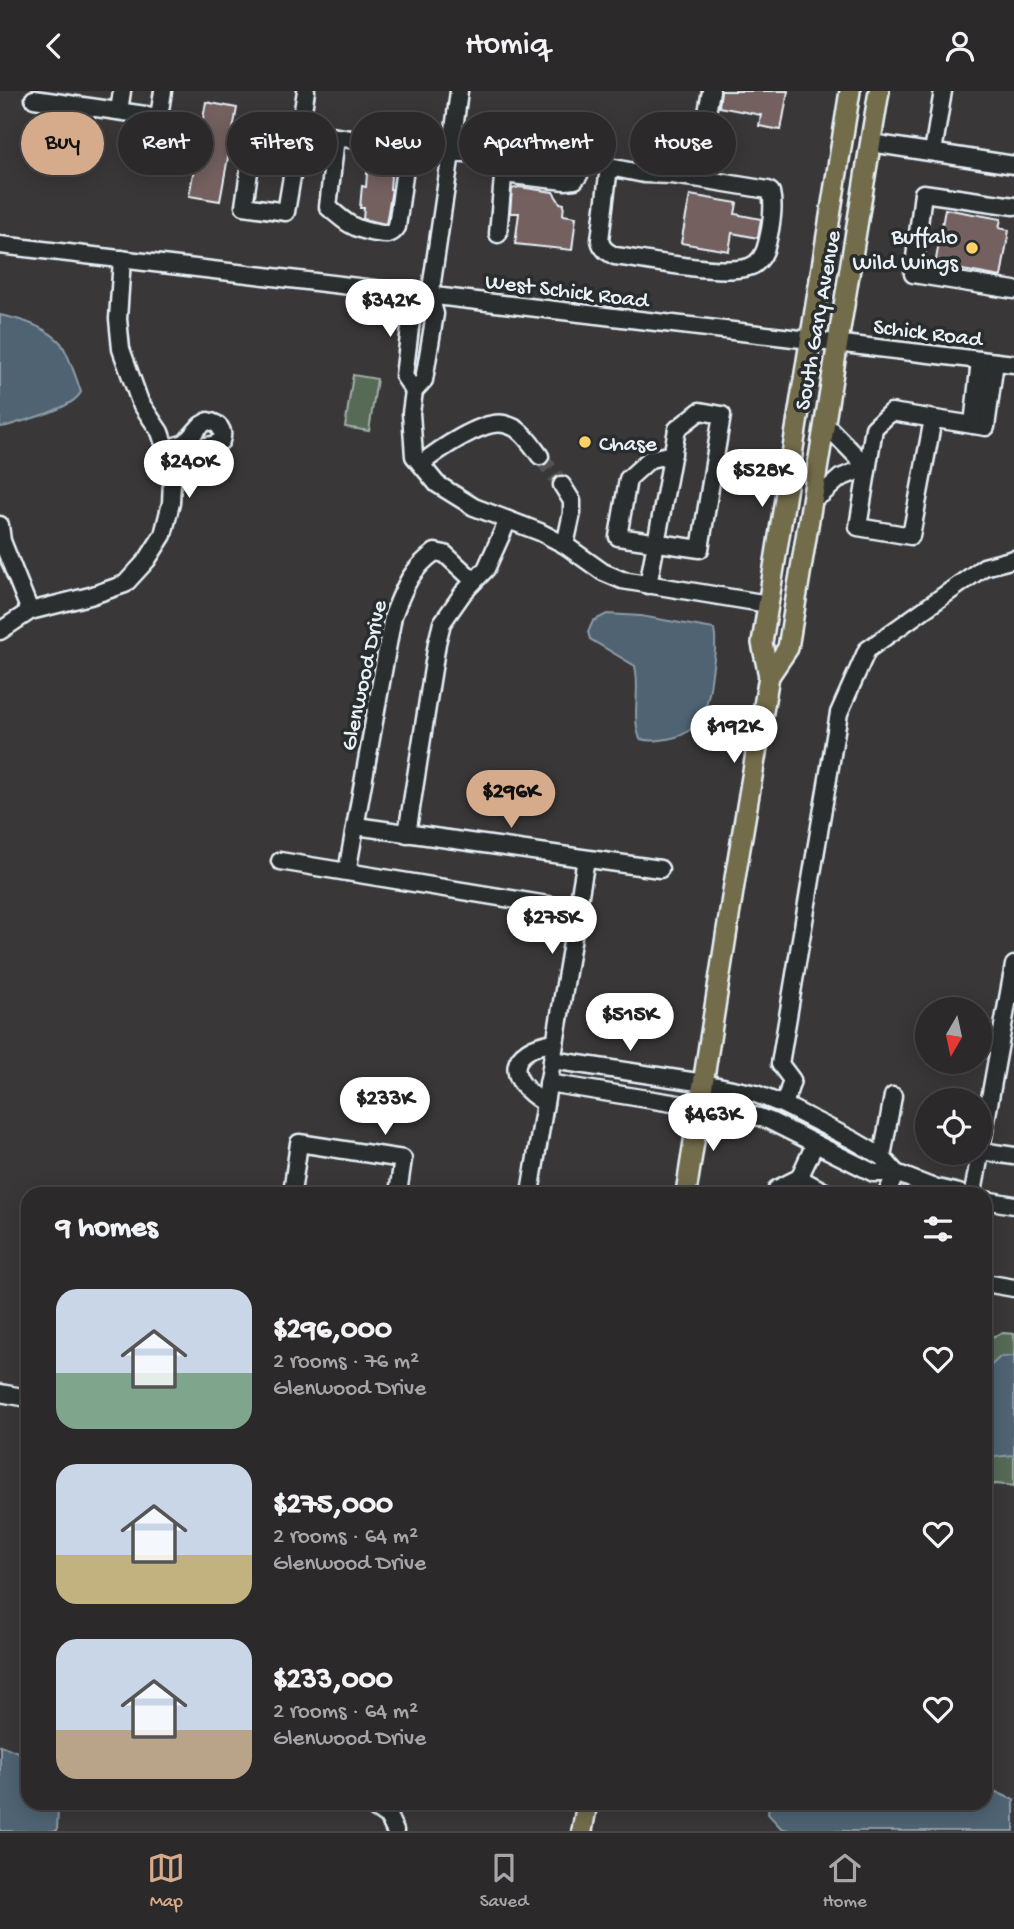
<!DOCTYPE html>
<meta charset="utf-8">
<style>
:root{--surface:#2b292a;--page:#333132;--text:#f1f3f6;--muted:#a6a6a8;--line:#474547;--accent:#d6ab8b}
body{margin:0;font-family:"Gochi Hand",sans-serif;background:var(--page);color:var(--text);height:100vh;display:flex;flex-direction:column;font-size:26px;white-space:nowrap}
*{box-sizing:border-box;margin:0}
p{font-size:23px;color:var(--muted)}
.icon{flex:none;width:38px;height:38px;fill:none;stroke:currentColor;stroke-width:2;stroke-linecap:round;stroke-linejoin:round}
.map{position:relative;flex:1;overflow:hidden}
.sheet{position:absolute;left:21px;top:1096px;width:971px;height:623px;display:flex;flex-direction:column;background:var(--surface);border-radius:21px;box-shadow:0 4px 18px #0003,0 0 0 2px var(--line)}
.sheet>*{flex:none}
.guide{position:absolute;left:21px;top:21px;width:973px;height:63px;display:flex;gap:14px}
.needle{width:46px;rotate:189deg}
.controls{position:absolute;left:915px;top:906px;display:grid;gap:14px}
.controls a{display:grid;place-items:center;width:77px;height:77px;border-radius:50%;background:var(--surface);box-shadow:0 4px 18px #0003,0 0 0 2px var(--line);font-size:35px}
.price{position:absolute;translate:-50% -60px;padding:0 16px;border-radius:24px;background:#fff;color:#222;font-size:23px;line-height:46px;filter:drop-shadow(0 2px 4px #0008)}
.price::after{content:'';position:absolute;left:50%;top:42px;width:21px;height:16px;margin-left:-10px;background:inherit;clip-path:polygon(0 0,100% 0,50% 100%)}
.price.active{background:var(--accent);color:#111}
ul{padding:0;list-style:none}
li{display:flex;align-items:center;gap:21px;height:175px;padding:0 35px}
li span{display:grid;place-items:center;flex:none;width:196px;height:140px;border-radius:21px;color:#555}
li>.icon{margin-inline-start:auto}
span .icon{width:84px;height:84px;fill:#fffc;stroke-width:1}
li b{font-size:30px}
h2{display:flex;justify-content:space-between;align-items:center;height:84px;padding:0 35px;font-size:30px}
.tag{padding:0 24px;border-radius:32px;background:var(--surface);box-shadow:0 4px 18px #0003,0 0 0 2px var(--line);font-size:24px;line-height:63px}
.tag.active{background:var(--accent);color:#111}
header{display:flex;justify-content:space-between;align-items:center;height:91px;padding:0 35px;background:var(--surface);font-size:32px;font-weight:600}
.menu{display:flex;justify-content:space-around;align-items:center;height:98px;border-top:2px solid var(--line);background:var(--surface);font-size:19px;color:var(--muted)}
.menu a{display:grid;justify-items:center;gap:4px}
.menu .active{color:var(--accent)}
.map>svg:first-child{display:block}
.green{fill:#576b57;stroke:#a0aea8;stroke-width:2}
.water{fill:#506373;stroke:#8d9ca8;stroke-width:2}
.building{fill:#73605f;stroke:#e8f1f8;stroke-width:2}
.lines{fill:none;stroke-linecap:round;stroke-linejoin:round}
.minor-tunnel{stroke:#535355;stroke-width:16;stroke-dasharray:16 8;stroke-linecap:butt}
.minor-casing{stroke:#e8f1f8;stroke-width:21}
.major-casing{stroke:#e8f1f8;stroke-width:24}
.minor{stroke:#2a2d2e;stroke-width:16}
.major{stroke:#726c4b;stroke-width:19}
.poi-dot{fill:#ffd166;stroke:#2a2d2e;stroke-width:2.5}
.labels{text-anchor:middle;stroke-width:7;stroke-linejoin:round;paint-order:stroke}
.poi-label{font-size:23px;fill:#e8f1f8;stroke:#2a2d2e;text-anchor:end}
.street-label{font-size:23px;fill:#e8f1f8;stroke:#2a2d2e}
</style>
<header><svg class="icon" aria-label="back" viewBox="0 0 24 24"><path d="M15 5l-7 7 7 7"/></svg>Homiq<svg class="icon" aria-label="person" viewBox="0 0 24 24"><circle cx="12" cy="8" r="4"/><path d="M4 21q1-7 8-7t8 7"/></svg></header>
<div class="map">
<svg width="1014" height="1740" viewBox="0 0 1014 1740">
<rect width="100%" height="100%" fill="#393738"/>
<filter id="ink" filterUnits="userSpaceOnUse"><feTurbulence type="fractalNoise" baseFrequency=".0143" numOctaves="2"/><feDisplacementMap in="SourceGraphic" scale="14" xChannelSelector="R" yChannelSelector="G"/><feConvolveMatrix kernelMatrix="1 2 1 2 8 2 1 2 1" color-interpolation-filters="sRGB"/></filter>
<g filter="url(#ink)">
<g class="green">
<path d="M353,284l24,4 -8,52 -24,-4z"/>
<path d="M1003,1242l11,1v152l-18,-2 -11,2v-147z"/>
</g>
<g class="water">
<path d="M0,224c20,4 45,11 60,27 7,8 17,38 21,50 -8,17 -56,28 -74,34l-7,1z"/>
<path d="M607,523l34,2 73,13c3,15 0,29 -2,44 -3,28 -8,58 -40,65 -12,2 -20,4 -32,1 -9,-24 1,-49 -5,-73l-45,-27 -2,-7 5,-11z"/>
<path d="M1014,1265v99l-29,3 1,-88 14,-13z"/>
<path d="M0,1654l18,7 10,15v36h25l5,6 -1,22h-57z"/>
<path d="M985,1690l11,11 18,8v31h-223l-10,-3 -13,-14 1,-11h216z"/>
</g>
<g class="building">
<path d="M721,0h67l-7,39 -22,-4 2,-11 -42,-8z"/>
<path d="M206,11l31,6 -17,93 -31,-5z"/>
<path d="M368,69l24,3 -2,26h2l-6,35 -23,-5 1,-11h-4l2,-22 4,1z"/>
<path d="M519,96l34,5 7,11 4,1 -1,11 13,2 -4,33 -57,-6 4,-31h-9l2,-24z"/>
<path d="M690,104l47,8 -2,11 26,5 -3,19 -26,-5 -3,18 -48,-8z"/>
<path d="M945,118l56,10 -2,9 10,2 -8,47 -66,-12z"/>
</g>
<g class="lines">
<path class="minor-tunnel" d="M540,365l22,29"/>
<defs>
<g id="minor">
<path d="M306,0l-6,38 36,8 115,16 8,-62"/>
<path d="M711,0l-16,87 -24,-3 -27,-1 -103,-21h-90l-21,143 5,18 -11,66 -10,11 -3,22 3,43 23,28 37,23 66,25 25,13 38,27 19,8 146,24"/>
<path d="M34,8l125,18 4,-26"/>
<path d="M119,20l3,-20"/>
<path d="M256,33l44,5 -14,83 -42,-6z"/>
<path d="M336,46l-8,70c17,15 26,23 49,26 10,2 15,2 20,-6l11,-81"/>
<path d="M871,52l143,22"/>
<path d="M933,61l10,-61"/>
<path d="M609,76l-9,73c2,9 7,12 15,16 27,3 120,23 140,8 11,-8 12,-21 15,-34 2,-12 4,-25 1,-38l-3,-2 -73,-12"/>
<path d="M503,83l62,7 10,-1 4,-5 4,-12"/>
<path d="M1014,115l-91,-13 -10,81 101,16"/>
<path d="M498,143l6,-68"/>
<path d="M0,154l1014,119"/>
<path d="M414,300l-10,-15 8,-64 18,-16"/>
<path d="M933,328l-22,117 -53,-9 16,-99 17,-16 95,15 9,-65"/>
<path d="M973,334l7,-65"/>
<path d="M166,358l19,-6 16,-18 7,-4c11,2 17,9 13,20 -12,8 -23,5 -36,2"/>
<path d="M421,373c16,-13 62,-45 83,-40 4,1 12,4 15,7 8,6 15,17 21,25"/>
<path d="M562,394l10,16v12l-7,32"/>
<path d="M812,407l10,-4 18,-16 27,-11 -43,-44"/>
<path d="M0,434l2,16 28,70"/>
<path d="M648,494c10,-52 20,-104 29,-156l23,-18 22,4 -22,134 -82,-12 10,-58 22,-20 23,-5"/>
<path d="M0,540l30,-20 60,-15 35,-12 22,-24 16,-25 8,-32 1,-22 -2,-20 -10,-29 -20,-30 -19,-53 -3,-30 4,-60"/>
<path d="M356,735l304,43"/>
<path d="M407,743l30,-191 5,-20 21,-30 23,-24 22,-49"/>
<path d="M280,770l298,49"/>
<path d="M347,781l46,-256c11,-28 17,-46 42,-64l10,2 29,27"/>
<path d="M552,969l152,23 52,11 28,11 69,35 29,17 14,16"/>
<path d="M548,992l211,34 11,4 104,52h22l33,13 30,7"/>
<path d="M545,1012c-41,-24 -38,-54 10,-61"/>
<path d="M784,1014l8,-25 -12,-16 59,-351 28,-63 117,-83 30,-8"/>
<path d="M981,1060l33,5"/>
<path d="M882,1066l11,-61"/>
<path d="M799,1087l28,15"/>
<path d="M292,1102l7,-50 104,16 -5,34"/>
<path d="M530,1102l56,-334"/>
<path d="M776,1102l1,-4 22,-11 16,-34"/>
<path d="M887,1102l9,-20"/>
<path d="M973,1102l41,-228"/>
<path d="M985,1109l29,5"/>
<path d="M985,1192l29,5"/>
<path d="M0,1302l28,5"/>
<path d="M367,1712l22,15 6,13"/>
</g>
<g id="major">
<path d="M769,585l19,-28 91,-557"/>
<path d="M686,1102l50,-321 33,-196 -7,-33 88,-552"/>
<path d="M582,1740l5,-28"/>
</g>
</defs>
<use href="#minor" class="minor-casing"/>
<use href="#major" class="major-casing"/>
<use href="#minor" class="minor"/>
<use href="#major" class="major"/>
</g>
</g>
<g class="poi-dot">
<circle cx="972" cy="157" r="7"/>
<circle cx="585" cy="351" r="7"/>
</g>
<g class="labels">
<g class="poi-label">
<text x="958" y="152">Buffalo<tspan x="958" dy="26">Wild Wings</tspan></text>
<text x="599" y="359" text-anchor="start">Chase</text>
</g>
<g class="street-label">
<text transform="translate(567 198) rotate(7)" y="8">West Schick Road</text>
<text transform="translate(816 229) rotate(-80)" y="8">South Gary Avenue</text>
<text transform="translate(928 240) rotate(7)" y="8">Schick Road</text>
<text transform="translate(362 584) rotate(-78)" y="8">Glenwood Drive</text>
</g>
</g>
</svg>
<div class="controls">
<a><svg class="needle" viewBox="-14 -14 28 28"><path d="M0-13l5 13h-10z" fill="#e53935"/><path d="M0 13l5-13h-10z" fill="#a6a6a8"/></svg></a>
<a><svg class="icon" aria-label="locate" viewBox="0 0 24 24"><circle cx="12" cy="12" r="6"/><path d="M12 2v4M12 18v4M2 12h4M18 12h4"/></svg></a>
</div>
<b class="price" style="left:390px;top:248px">$342K</b>
<b class="price" style="left:189px;top:409px">$240K</b>
<b class="price" style="left:762px;top:418px">$528K</b>
<b class="price" style="left:734px;top:674px">$192K</b>
<b class="price active" style="left:511px;top:739px">$296K</b>
<b class="price" style="left:552px;top:865px">$275K</b>
<b class="price" style="left:630px;top:962px">$515K</b>
<b class="price" style="left:385px;top:1046px">$233K</b>
<b class="price" style="left:713px;top:1062px">$463K</b>
<div class="guide">
<a class="tag active">Buy</a>
<a class="tag">Rent</a>
<a class="tag">Filters</a>
<a class="tag">New</a>
<a class="tag">Apartment</a>
<a class="tag">House</a>
</div>
<section class="sheet">
<h2>9 homes<svg class="icon" aria-label="filters" viewBox="0 0 24 24"><path d="M4 7h16M4 17h16"/><circle cx="9" cy="7" r="2"/><circle cx="15" cy="17" r="2"/></svg></h2>
<ul>
<li><span style="background:linear-gradient(#c9d6e8 60%,#7fa58c 0)"><svg class="icon" aria-label="home" viewBox="0 0 24 24"><path d="M3 11l9-7 9 7M6 9v11h12V9"/></svg></span><div><b>$296,000</b><p>2 rooms · 76 m²</p><p>Glenwood Drive</p></div><svg class="icon" aria-label="heart" viewBox="0 0 24 24"><path d="M12 20l-8-8c-3-5 5-10 8-4 3-6 11-1 8 4z"/></svg></li>
<li><span style="background:linear-gradient(#c9d6e8 65%,#c2b280 0)"><svg class="icon" aria-label="home" viewBox="0 0 24 24"><path d="M3 11l9-7 9 7M6 9v11h12V9"/></svg></span><div><b>$275,000</b><p>2 rooms · 64 m²</p><p>Glenwood Drive</p></div><svg class="icon" aria-label="heart" viewBox="0 0 24 24"><path d="M12 20l-8-8c-3-5 5-10 8-4 3-6 11-1 8 4z"/></svg></li>
<li><span style="background:linear-gradient(#c9d6e8 65%,#b9a48a 0)"><svg class="icon" aria-label="home" viewBox="0 0 24 24"><path d="M3 11l9-7 9 7M6 9v11h12V9"/></svg></span><div><b>$233,000</b><p>2 rooms · 64 m²</p><p>Glenwood Drive</p></div><svg class="icon" aria-label="heart" viewBox="0 0 24 24"><path d="M12 20l-8-8c-3-5 5-10 8-4 3-6 11-1 8 4z"/></svg></li>
</ul>
</section>
</div>
<nav class="menu">
<a class="active"><svg class="icon" aria-label="map" viewBox="0 0 24 24"><path d="M3 6l6-2 6 2 6-2v14l-6 2-6-2-6 2zM9 4v14M15 6v14"/></svg>Map</a>
<a><svg class="icon" aria-label="saved" viewBox="0 0 24 24"><path d="M7 4h10v16l-5-4-5 4z"/></svg>Saved</a>
<a><svg class="icon" aria-label="home" viewBox="0 0 24 24"><path d="M3 11l9-7 9 7M6 9v11h12V9"/></svg>Home</a>
</nav>
